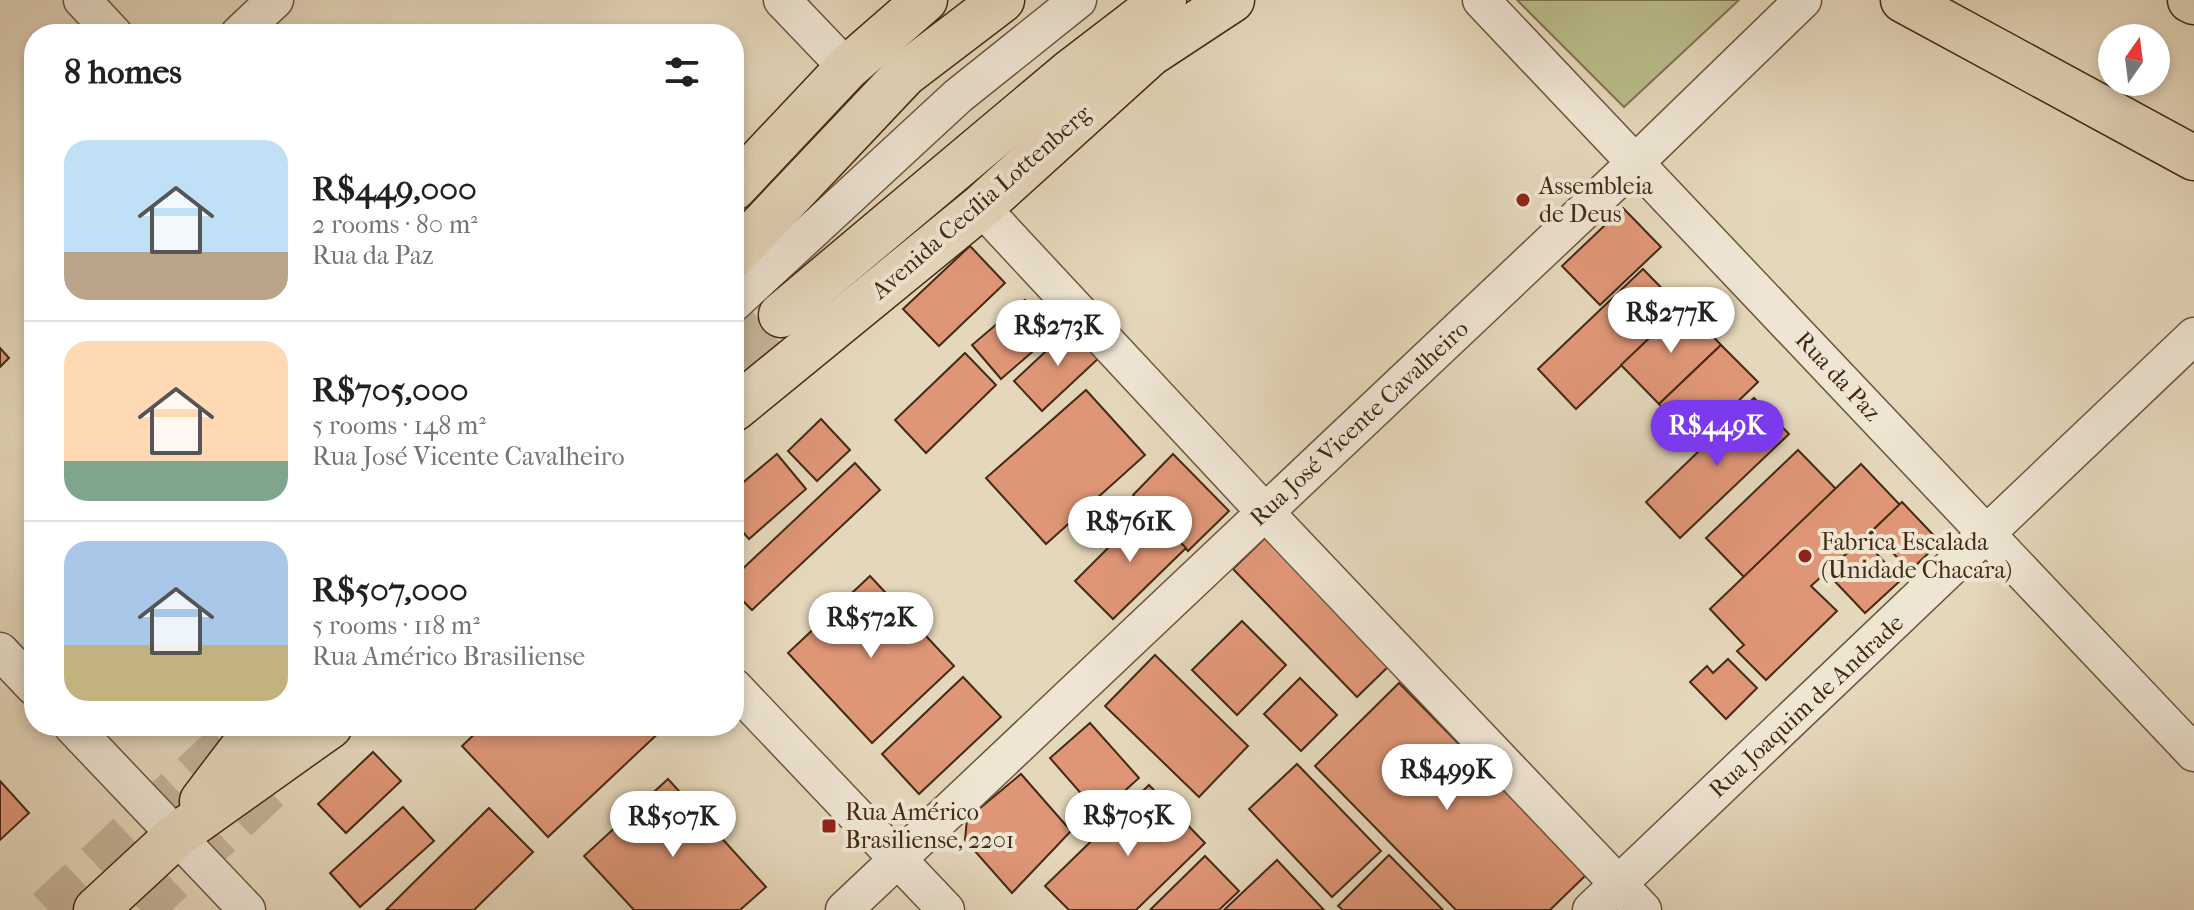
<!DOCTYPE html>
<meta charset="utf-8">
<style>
:root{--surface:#fff;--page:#f2f2f2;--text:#202124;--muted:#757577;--line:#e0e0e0;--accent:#7c3aed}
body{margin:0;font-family:"IM FELL French Canon",serif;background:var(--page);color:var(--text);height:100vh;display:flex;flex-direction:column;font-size:30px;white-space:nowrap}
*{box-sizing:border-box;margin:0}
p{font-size:26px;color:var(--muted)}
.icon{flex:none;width:44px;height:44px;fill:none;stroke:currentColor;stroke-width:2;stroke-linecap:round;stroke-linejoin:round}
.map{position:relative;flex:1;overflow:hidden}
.details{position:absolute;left:24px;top:24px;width:720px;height:712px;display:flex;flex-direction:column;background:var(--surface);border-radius:32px;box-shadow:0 4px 12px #0003}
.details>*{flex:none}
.needle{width:52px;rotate:14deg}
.controls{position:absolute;left:2098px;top:24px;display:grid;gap:16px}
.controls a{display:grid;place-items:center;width:72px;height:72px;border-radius:50%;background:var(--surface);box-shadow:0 4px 12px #0003;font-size:40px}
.price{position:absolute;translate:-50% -68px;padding:0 18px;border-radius:28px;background:#fff;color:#222;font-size:26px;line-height:52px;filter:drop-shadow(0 2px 4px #0008)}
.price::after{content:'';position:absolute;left:50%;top:48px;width:24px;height:18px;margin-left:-12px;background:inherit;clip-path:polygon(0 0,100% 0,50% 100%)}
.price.current{background:var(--accent);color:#fff}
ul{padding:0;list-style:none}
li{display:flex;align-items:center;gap:24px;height:200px;padding:0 40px}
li+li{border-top:2px solid var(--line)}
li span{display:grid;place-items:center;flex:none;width:224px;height:160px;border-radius:24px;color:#555}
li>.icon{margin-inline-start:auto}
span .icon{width:96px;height:96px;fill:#fffc;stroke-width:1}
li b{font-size:34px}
h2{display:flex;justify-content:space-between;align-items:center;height:96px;padding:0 40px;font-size:34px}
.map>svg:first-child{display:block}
.green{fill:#bbbd8c;stroke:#807450;stroke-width:2}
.building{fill:#df9677;stroke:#452a13;stroke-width:2}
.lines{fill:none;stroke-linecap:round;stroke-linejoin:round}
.major-tunnel{stroke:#c5b499;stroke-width:44;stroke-dasharray:44 22;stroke-linecap:butt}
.minor-casing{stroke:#6d553d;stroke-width:39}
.major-casing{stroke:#452a13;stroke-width:47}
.minor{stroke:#eee5d3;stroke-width:36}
.major{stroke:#e5d7bb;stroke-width:44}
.poi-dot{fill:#8f2418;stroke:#eee5d3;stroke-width:3}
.labels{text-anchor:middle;stroke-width:8;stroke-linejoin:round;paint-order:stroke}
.poi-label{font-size:24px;fill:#452a13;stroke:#eee5d3;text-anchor:start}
.street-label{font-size:24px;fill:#452a13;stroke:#eee5d3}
</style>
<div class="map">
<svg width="2194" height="910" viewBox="0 0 2194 910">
<rect width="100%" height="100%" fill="#e5d7bb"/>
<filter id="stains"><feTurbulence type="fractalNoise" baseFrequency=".0025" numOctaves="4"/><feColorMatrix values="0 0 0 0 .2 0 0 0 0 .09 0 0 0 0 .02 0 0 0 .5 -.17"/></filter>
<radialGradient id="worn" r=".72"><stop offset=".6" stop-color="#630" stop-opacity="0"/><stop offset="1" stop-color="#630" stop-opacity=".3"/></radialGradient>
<path class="green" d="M1517,0h222l-115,107z"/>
<g class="building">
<path d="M1623,208l38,39 -61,58 -38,-39z"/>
<path d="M970,246l35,37 -66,63 -36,-37z"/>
<path d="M1643,269l38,39 -105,101 -38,-40z"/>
<path d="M1025,300l28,34 -52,45 -29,-34z"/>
<path d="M1684,305l37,40 -62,59 -38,-39z"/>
<path d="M1073,326l28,30 -59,55 -28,-30z"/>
<path d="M1721,345l37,37 -62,60 -37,-38z"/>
<path d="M0,348l9,10 -9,9z"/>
<path d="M965,353l31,32 -70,68 -31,-33z"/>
<path d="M1086,390l59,65 -99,89 -60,-66z"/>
<path d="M1754,398l35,36 -109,104 -34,-36z"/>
<path d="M821,419l29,31 -33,31 -29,-30z"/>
<path d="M1798,450l38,39 -92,88 -38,-39z"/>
<path d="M777,454l29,35 -57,50 -15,-17v-32z"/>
<path d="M1173,454l56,57 -41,40 -55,-56z"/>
<path d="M855,463l25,27 -128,120 -18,-18v-15z"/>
<path d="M1861,464l39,41 -89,81 26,25 -71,69 -29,-29 7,-6 -34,-36z"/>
<path d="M1902,502l38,40 -30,29 -38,-40z"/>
<path d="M1147,509l39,39 -73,71 -38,-38z"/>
<path d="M1268,535l124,128 -35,34 -124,-128z"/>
<path d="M1863,539l38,41 -36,33 -39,-41z"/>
<path d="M870,576l84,90 -82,77 -84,-90z"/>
<path d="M1242,621l44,44 -49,50 -45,-45z"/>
<path d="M1155,655l93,91 -49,51 -94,-91z"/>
<path d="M1728,659l29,29 -31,31 -36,-37 17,-16 6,7z"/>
<path d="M963,677l38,40 -82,77 -37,-40z"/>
<path d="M1300,678l37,37 -36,36 -37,-37z"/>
<path d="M1399,683l188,191 -37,36h-94l-141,-144z"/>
<path d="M1090,723l49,55 -40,36 -49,-56z"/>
<path d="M483,726h183l-118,111 -86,-91z"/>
<path d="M373,752l28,29 -55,52 -28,-29z"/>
<path d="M1297,764l84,87 -49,46 -83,-88z"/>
<path d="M1021,774l50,57 -59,62 -47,-53 2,-21z"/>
<path d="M668,779l98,108 -26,23h-106l-50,-54z"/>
<path d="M0,781l29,32 -29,27z"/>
<path d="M1149,785l56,58 -69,67h-67l-24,-24z"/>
<path d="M403,807l31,34 -74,66 -30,-34z"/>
<path d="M489,808l44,44 -59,58h-88z"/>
<path d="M1389,855l54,55h-100l-5,-4z"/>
<path d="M1205,856l34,35 -20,19h-69z"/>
<path d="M1277,860l47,50h-100z"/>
</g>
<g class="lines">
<g class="major-tunnel">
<path d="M734,357l47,-42"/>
<path d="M48,910l195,-182"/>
<path d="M140,910l138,-130"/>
</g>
<defs>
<g id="minor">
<path d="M82,0l32,34"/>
<path d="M782,0l65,68"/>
<path d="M1481,0l713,753"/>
<path d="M239,34l36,-34"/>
<path d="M981,207l284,305 378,398"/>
<path d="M734,303l224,-207 120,-96"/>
<path d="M0,651l34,36"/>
<path d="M734,687l212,223"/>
<path d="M72,726l175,184"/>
<path d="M844,910l792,-748 167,-162"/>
<path d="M1591,910l603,-574"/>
</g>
<g id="major">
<path d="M1903,0l291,158"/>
<path d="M2190,0l4,2"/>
<path d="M734,188l113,-120 78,-68"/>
<path d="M734,255l171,-181 97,-74"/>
<path d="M781,315l288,-242 95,-73"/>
<path d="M734,409l247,-202 169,-153 82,-54"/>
<path d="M202,801l57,-75"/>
<path d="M96,910l81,-75 153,-109"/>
</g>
</defs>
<use href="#minor" class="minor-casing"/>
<use href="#major" class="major-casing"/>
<use href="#minor" class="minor"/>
<use href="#major" class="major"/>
</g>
<g class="poi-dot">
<circle cx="1523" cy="200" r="8"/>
<circle cx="1805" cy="556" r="8"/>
<rect x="821" y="818" width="16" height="16" rx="4"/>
</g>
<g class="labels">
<g class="poi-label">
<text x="1539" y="194">Assembleia<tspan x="1539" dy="28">de Deus</tspan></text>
<text x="1821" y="550">Fabrica Escalada<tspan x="1821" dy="28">(Unidade Chacara)</tspan></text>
<text x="845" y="820">Rua Américo<tspan x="845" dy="28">Brasiliense, 2201</tspan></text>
</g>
<g class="street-label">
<text transform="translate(981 202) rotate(-41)" y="8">Avenida Cecília Lottenberg</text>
<text transform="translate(1838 376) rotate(47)" y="8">Rua da Paz</text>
<text transform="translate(1359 423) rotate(-43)" y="8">Rua José Vicente Cavalheiro</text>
<text transform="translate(1806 706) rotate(-43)" y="8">Rua Joaquim de Andrade</text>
</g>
</g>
<rect width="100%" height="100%" filter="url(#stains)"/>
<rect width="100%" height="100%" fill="url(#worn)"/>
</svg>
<div class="controls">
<a><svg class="needle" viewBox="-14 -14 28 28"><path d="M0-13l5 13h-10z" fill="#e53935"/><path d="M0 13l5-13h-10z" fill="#757577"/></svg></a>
</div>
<b class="price" style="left:1671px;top:355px">R$277K</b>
<b class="price" style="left:1058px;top:368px">R$273K</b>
<b class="price current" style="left:1717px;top:468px">R$449K</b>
<b class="price" style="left:1130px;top:564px">R$761K</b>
<b class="price" style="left:871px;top:660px">R$572K</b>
<b class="price" style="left:1447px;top:812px">R$499K</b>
<b class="price" style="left:1128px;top:858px">R$705K</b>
<b class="price" style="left:673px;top:859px">R$507K</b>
<section class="details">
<h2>8 homes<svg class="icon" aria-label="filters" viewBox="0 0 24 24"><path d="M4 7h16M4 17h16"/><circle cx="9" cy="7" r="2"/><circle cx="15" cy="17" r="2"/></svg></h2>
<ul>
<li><span style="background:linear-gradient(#bfe0f5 70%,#b9a48a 0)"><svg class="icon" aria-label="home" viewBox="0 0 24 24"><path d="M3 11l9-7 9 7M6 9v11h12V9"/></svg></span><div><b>R$449,000</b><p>2 rooms · 80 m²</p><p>Rua da Paz</p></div></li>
<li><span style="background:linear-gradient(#ffd9b3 75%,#7fa58c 0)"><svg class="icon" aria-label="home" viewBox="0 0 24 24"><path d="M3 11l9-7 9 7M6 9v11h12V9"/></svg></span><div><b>R$705,000</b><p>5 rooms · 148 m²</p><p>Rua José Vicente Cavalheiro</p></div></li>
<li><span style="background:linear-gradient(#a9c7e8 65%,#c2b280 0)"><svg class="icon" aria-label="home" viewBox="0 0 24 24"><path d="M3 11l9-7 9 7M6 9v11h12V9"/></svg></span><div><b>R$507,000</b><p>5 rooms · 118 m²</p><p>Rua Américo Brasiliense</p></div></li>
</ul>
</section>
</div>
